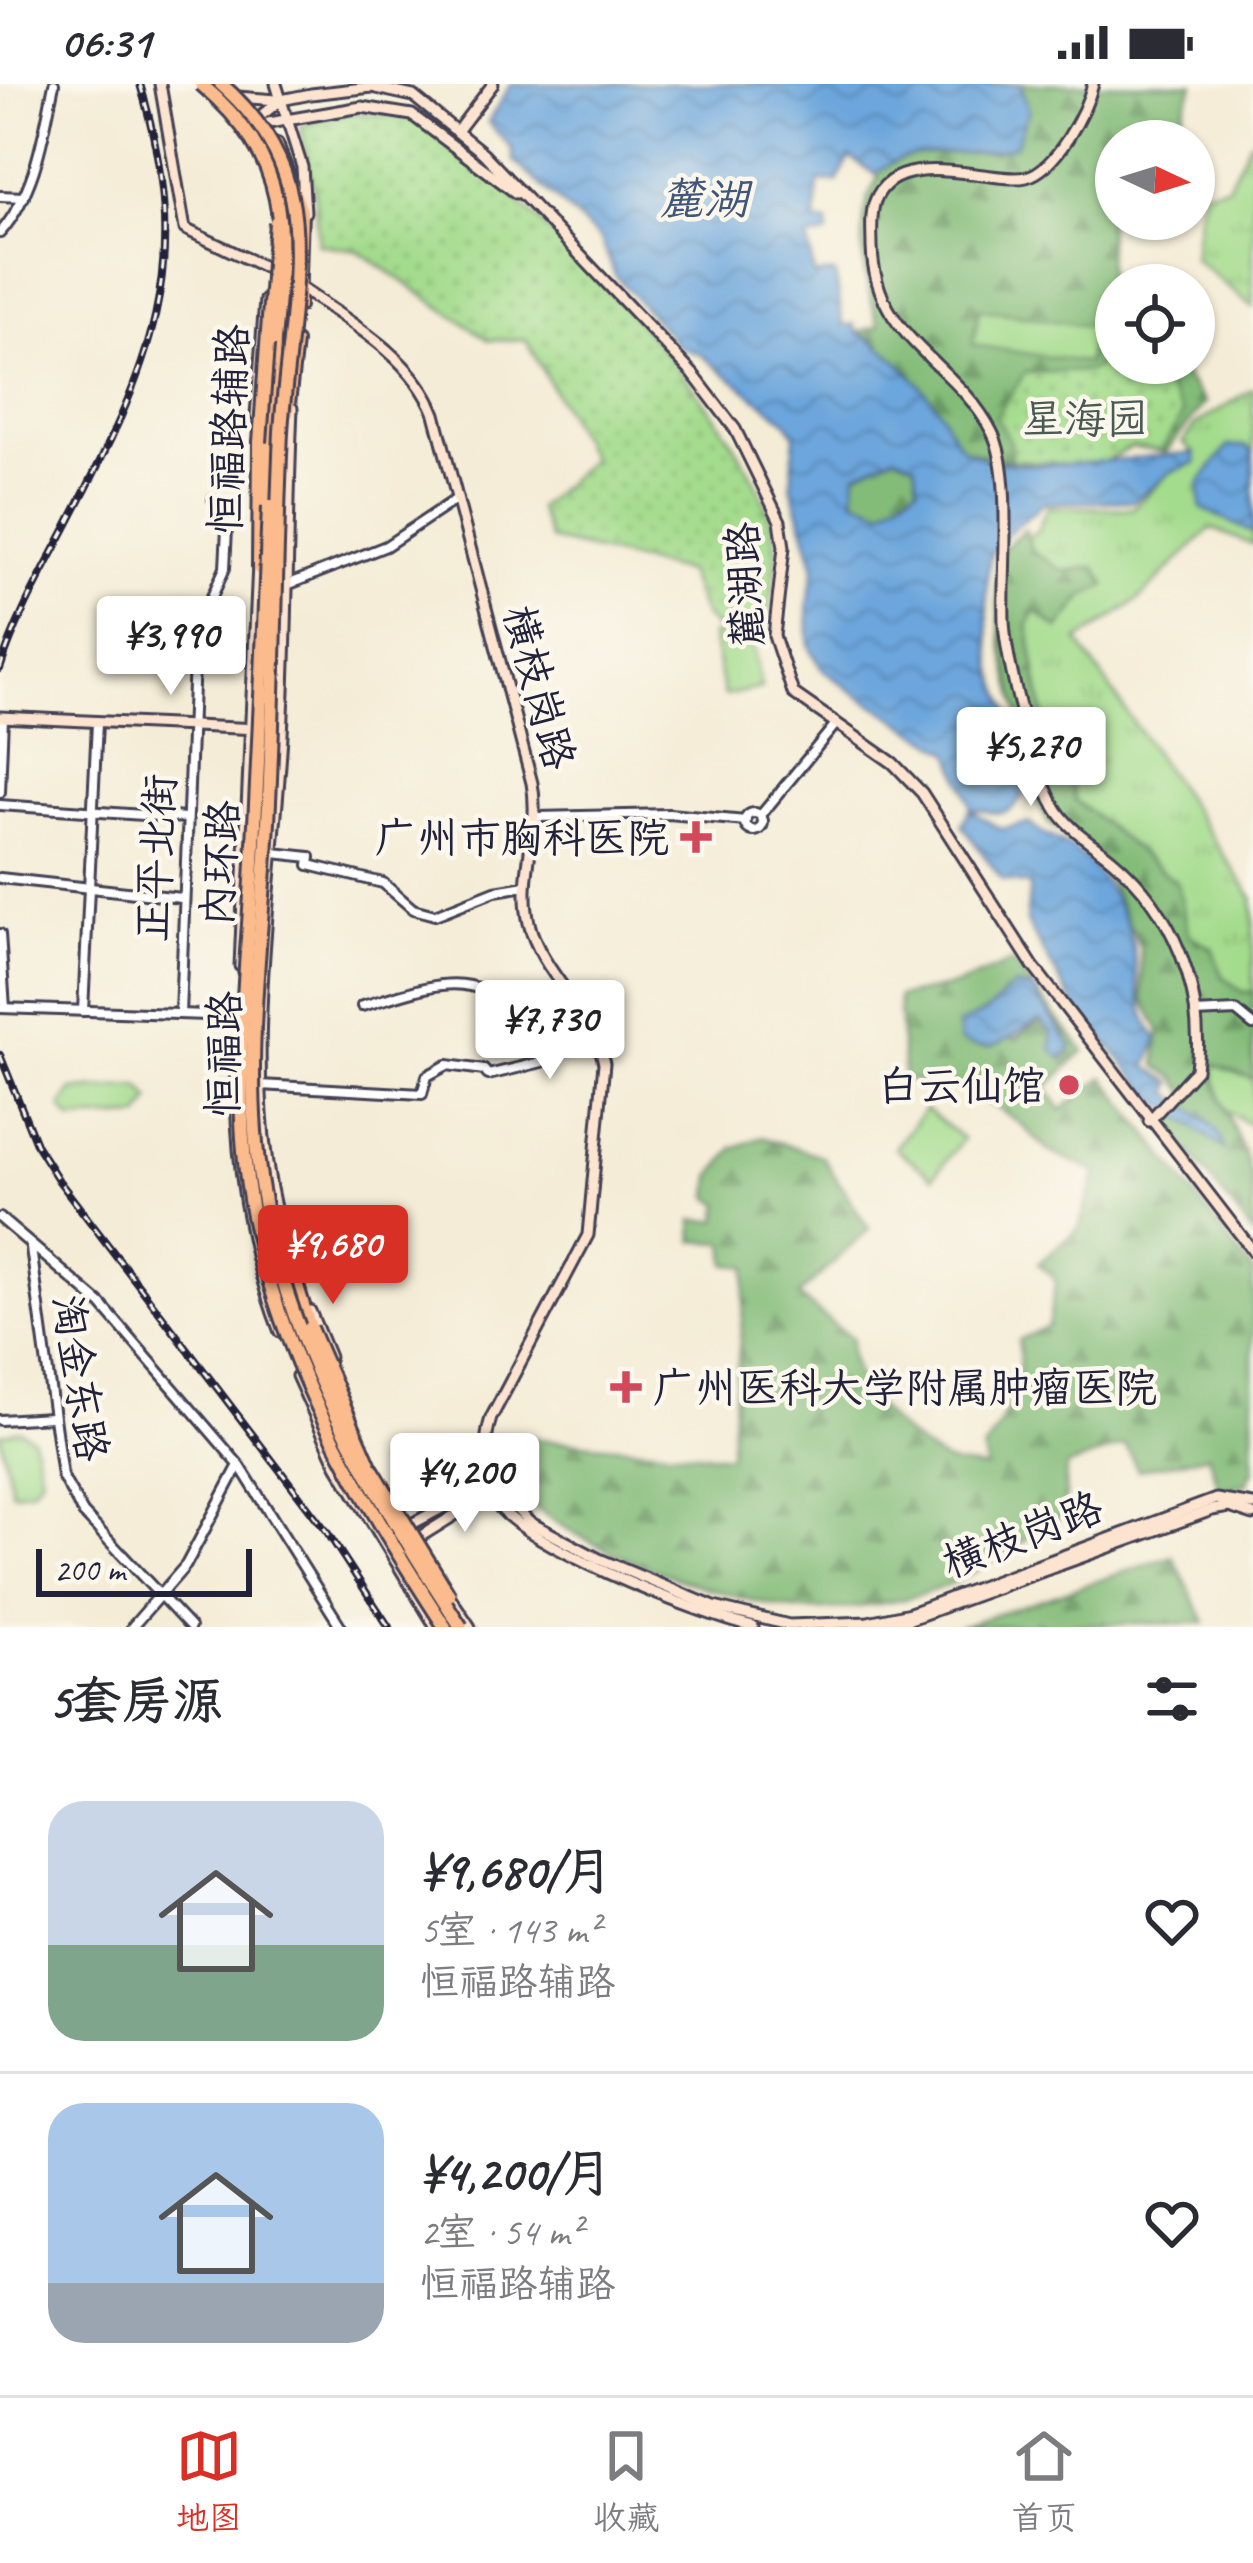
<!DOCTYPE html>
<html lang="zh">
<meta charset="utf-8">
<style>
:root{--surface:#fff;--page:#f7f7f7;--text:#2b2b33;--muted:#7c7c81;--line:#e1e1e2;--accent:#d93025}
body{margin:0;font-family:Caveat,"LXGW WenKai TC",sans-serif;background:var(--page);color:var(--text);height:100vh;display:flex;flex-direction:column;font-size:45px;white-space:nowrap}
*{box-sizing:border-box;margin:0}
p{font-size:39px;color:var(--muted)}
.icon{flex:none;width:66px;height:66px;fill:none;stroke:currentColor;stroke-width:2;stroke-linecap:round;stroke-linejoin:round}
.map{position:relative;height:1543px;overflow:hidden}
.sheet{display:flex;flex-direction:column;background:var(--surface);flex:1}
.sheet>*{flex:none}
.needle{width:78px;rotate:94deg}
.controls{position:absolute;left:1095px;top:36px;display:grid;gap:24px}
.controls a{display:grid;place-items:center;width:120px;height:120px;border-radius:50%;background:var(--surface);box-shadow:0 3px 9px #0004;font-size:60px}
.scale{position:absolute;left:36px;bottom:30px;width:216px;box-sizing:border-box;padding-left:12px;border:6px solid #22223b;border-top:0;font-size:33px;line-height:42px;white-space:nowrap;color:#22223b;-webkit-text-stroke:9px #fbf7ec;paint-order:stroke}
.price{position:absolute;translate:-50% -102px;padding:0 27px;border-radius:12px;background:#fff;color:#222;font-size:39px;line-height:78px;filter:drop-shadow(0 3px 6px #0008)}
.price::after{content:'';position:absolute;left:50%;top:72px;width:36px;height:27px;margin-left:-18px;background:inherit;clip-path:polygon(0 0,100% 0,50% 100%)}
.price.on{background:var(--accent);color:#fff}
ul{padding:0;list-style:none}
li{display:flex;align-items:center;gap:36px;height:300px;padding:0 48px}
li+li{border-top:3px solid var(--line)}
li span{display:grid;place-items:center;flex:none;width:336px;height:240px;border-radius:36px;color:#555}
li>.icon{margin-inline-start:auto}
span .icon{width:144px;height:144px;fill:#fffc;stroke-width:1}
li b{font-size:51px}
h2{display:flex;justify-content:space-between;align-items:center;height:144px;padding:0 48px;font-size:51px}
.status{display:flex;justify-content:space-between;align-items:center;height:84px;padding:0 60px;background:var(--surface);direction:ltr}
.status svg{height:33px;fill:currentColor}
.tab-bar{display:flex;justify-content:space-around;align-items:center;height:168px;border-top:3px solid var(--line);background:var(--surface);font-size:33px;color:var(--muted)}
.tab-bar a{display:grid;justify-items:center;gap:6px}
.tab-bar .on{color:var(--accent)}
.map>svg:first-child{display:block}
.grass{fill:url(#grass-tufts);stroke:#637f64;stroke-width:3}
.forest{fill:url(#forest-firs);stroke:#526f5a;stroke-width:3;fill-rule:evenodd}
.park{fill:url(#park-dots);stroke:#637f64;stroke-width:3}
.pitch{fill:#a4dc8d;stroke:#637f64;stroke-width:3}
.water{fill:url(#water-waves);stroke:#47648c;stroke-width:3;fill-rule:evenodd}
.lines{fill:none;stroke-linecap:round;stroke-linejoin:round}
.street-casing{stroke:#424052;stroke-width:14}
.secondary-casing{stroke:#424052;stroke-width:15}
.primary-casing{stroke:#424052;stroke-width:16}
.highway-casing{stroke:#424052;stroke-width:18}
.street{stroke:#fff;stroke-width:8}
.secondary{stroke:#fde4d1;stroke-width:9}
.primary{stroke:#fbbb8d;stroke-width:10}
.highway{stroke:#fbbb8d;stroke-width:12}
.rail-casing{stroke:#22223b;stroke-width:8}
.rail{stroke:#fbf7ec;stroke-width:3;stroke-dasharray:9;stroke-linecap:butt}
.highway-bridge-casing{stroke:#424052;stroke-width:18;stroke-linecap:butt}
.highway-bridge{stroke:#fbbb8d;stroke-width:12}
.poi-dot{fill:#d1495b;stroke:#fbf7ec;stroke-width:4.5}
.labels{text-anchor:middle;stroke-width:9;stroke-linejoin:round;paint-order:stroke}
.park-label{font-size:42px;fill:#495a54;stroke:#fbf7ec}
.street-label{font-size:42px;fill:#22223b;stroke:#fbf7ec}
.poi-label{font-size:42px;fill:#22223b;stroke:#fbf7ec;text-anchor:end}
.water-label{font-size:45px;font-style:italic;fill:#40577b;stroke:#fbf7ec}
</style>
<div class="status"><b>06:31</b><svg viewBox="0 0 49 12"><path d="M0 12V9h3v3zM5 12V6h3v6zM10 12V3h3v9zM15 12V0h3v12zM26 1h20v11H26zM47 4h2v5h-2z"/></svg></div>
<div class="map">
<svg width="1253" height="1543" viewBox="0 0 1253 1543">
<defs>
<pattern id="grass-tufts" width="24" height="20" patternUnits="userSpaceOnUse" patternTransform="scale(3)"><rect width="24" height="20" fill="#a4dc8d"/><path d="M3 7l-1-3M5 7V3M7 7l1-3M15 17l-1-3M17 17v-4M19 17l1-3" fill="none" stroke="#8dbc7b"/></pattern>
<pattern id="forest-firs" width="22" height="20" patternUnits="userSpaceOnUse" patternTransform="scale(3)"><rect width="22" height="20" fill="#83bc78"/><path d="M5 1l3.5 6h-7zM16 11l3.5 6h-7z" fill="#6b9864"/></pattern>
<pattern id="park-dots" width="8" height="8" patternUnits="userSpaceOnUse" patternTransform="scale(3)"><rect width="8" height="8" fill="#a4dc8d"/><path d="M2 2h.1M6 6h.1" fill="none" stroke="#8dbc7b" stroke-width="1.8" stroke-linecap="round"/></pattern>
<pattern id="water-waves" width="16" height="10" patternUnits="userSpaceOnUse" patternTransform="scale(3)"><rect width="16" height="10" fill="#6ca6dc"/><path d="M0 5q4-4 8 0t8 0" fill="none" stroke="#5887b4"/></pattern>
</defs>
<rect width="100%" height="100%" fill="#fbf7ec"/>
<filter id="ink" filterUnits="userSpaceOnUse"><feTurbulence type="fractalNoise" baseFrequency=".00833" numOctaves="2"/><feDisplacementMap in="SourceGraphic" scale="24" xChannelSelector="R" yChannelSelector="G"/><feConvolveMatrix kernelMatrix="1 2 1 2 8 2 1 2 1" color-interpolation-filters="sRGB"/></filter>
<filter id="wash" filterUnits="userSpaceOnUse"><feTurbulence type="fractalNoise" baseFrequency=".004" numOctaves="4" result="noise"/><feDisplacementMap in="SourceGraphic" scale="48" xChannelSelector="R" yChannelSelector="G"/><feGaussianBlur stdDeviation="2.7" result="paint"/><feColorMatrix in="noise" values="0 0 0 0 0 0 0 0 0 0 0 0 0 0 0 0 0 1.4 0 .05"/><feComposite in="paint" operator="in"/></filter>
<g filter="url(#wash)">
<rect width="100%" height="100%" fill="#f4ecd6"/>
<g class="grass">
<path d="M1250,57h3v166l-60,-49 10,-68 25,-4z"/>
<path d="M1253,305v156l-42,-17 -73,72 -60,41 175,257v229l-43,-27 -12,-105 -123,-171 -71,-200 12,-78 22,-16 9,-23 85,2 39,-37 24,-9 -1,-10 -11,-11 12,-17z"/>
</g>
<g class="forest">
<path d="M1020,0h174l-23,57h-55v58l-8,7 -1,103 9,4v50h59l30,40 -39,49 -34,-5 -37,19 -102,-7 -33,-12 -48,-70 -38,-37 -17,-7 22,-7c-15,-48 -28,-103 0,-150l-4,-2c32,-27 80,-26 120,-21l29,-62zM979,225l114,19 -6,34 -114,-18z"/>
<path d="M895,370l20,9 3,23 -35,24 -29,-11 2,-26z"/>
<path d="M1025,445l6,21 32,21 32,-4 11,18 -22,11 -25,33 -24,-18 -7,14 15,88 19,35 13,52 103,84 11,51 23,13 10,28 20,16h11v87l-40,-15c3,37 28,73 38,111 2,18 2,40 2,59l-88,-114 23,-24 -12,-18 -20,-13 4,-35 -17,-31 -3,-52 -37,-78 -26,-30 -28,-15 -14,-25 5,-15c-21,-75 -51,-154 -41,-232z"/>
<path d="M1012,878l72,89 -38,37 16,22 42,-33 149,195v198l-7,14 -26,6 -12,-35 -70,15 -13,-25 -59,22 -2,47c-50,33 -100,72 -160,85 -31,7 -78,14 -109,10 -70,-9 -237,-65 -280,-122 -11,-15 -13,-33 -15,-51l229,20 18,-189 -20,-3 -2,-21 -31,-2 -1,-21 25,1 3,-17 -11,-7 2,-21 22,-28 28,-11 60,19 47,73 -71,67 54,43c-12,44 57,107 97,124 11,4 26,4 37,5l-3,-18c21,-23 43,-80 35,-110l30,-14 8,-45 -17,-18 40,-35 18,-56 -47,-20 -33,-31 -57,-37 -56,-4 -6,-83 60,-12zM1042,917l24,34 -14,-1 -11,-14 -25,19 -57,-14 27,-13z"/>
<path d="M1173,1472l32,67 -247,4z"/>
</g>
<g class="park">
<path d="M350,28l59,6 36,15c91,84 319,290 331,413 2,24 -5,51 -8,74l-54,7 -11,-13 -16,-42 -137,-32 -12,-32 53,-49 -65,-119h-37l-132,-90 -39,-6 -3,-49 -14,-69z"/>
<path d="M1116,271v8h36l31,51 -22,37 -29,-4 -37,19 -84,-6 -1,-18 -14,-26 29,-43 65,-2z"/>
</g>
<g class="pitch">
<path d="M979,225l114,18 -6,36 -114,-18z"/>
<path d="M750,544l11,60 -37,8 -12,-61z"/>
<path d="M140,1003l11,13 -11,17 -69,3 -10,-13 12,-17z"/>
<path d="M925,1025l38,30 -30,38 -38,-29z"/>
<path d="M19,1345l14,9 8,39 -10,12 -19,3 -12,-58z"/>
</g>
<g class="water">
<path d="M511,0h509l9,26 -14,35c-45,19 -98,-7 -140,29l-25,-17 -13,25 -19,-1 -2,41 11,1 1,11 -20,5 6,36 21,-2 8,52 11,-1 3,9c30,12 63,49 82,76 7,11 14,32 24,39 48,34 175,6 232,5l1,10 -25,9 -37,29 -92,2c-13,16 -36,28 -47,44 -14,18 -7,105 0,127 9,34 52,100 21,131 -15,16 -31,2 -46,5l31,19 28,-6c14,15 33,16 48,29 18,14 35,41 45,61 21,40 7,90 36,126l-11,28 26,15 -3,10c18,18 49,29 54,57l-70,-51 -80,-93 -48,-83 4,-37 -28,-5 -40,-55 9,-19 -20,-53 -101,-63 -28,-21 -13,-23 -1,-42 7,-37 -24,-82 4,-50 -10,-15 -85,-66 -21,-7 -64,-72 -14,-35 -87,-79 -2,-12 -24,-27zM895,371l20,8 3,23 -35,24 -29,-11 2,-26z"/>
<path d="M1228,362h18l7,7v80l-52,-25 -2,-24z"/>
<path d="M1014,902l18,3 40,58 -10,12 -10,-10v-15l-11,-14c-31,12 -44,39 -81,21l-2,-16 28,-13z"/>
</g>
</g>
<g filter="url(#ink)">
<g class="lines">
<defs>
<g id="street">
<path d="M0,112l24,1"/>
<path d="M0,149c36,-42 43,-97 54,-149"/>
<path d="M287,501l99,-39 69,-46"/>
<path d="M0,708l3,-75"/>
<path d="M0,721l186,13"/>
<circle cx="754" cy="738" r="9"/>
<path d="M761,731l74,-90"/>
<path d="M537,733l132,-3 77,7"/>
<path d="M274,769l36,4 -1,8 74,18 30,26 22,6 60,-24 30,-5"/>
<path d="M0,794l181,20"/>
<path d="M0,850l5,74"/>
<path d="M0,924l237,8"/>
<path d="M83,927l14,-288"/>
<path d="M1195,929l41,-2 17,14"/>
<path d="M180,930l15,-380 30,-66 2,-39 -14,-30"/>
<path d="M260,1001l162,9 5,-18 20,-11 37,5 4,5 54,-13 7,-43c-94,-46 -88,-42 -187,-13"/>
<path d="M0,1134l101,86 138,161 -53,100 -54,62"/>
<path d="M31,1164l31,228 21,37 107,114"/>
<path d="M0,1336l51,-3"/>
<path d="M240,1382l101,161"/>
</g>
<g id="secondary">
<path d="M160,0l25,145 92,44"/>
<path d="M276,0l26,83 3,45"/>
<path d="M1093,0c-7,27 -37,86 -67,93 -32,8 -130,-32 -151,24 -5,14 -3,31 -3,46 2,93 84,114 120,185 21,40 10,142 12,189 2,41 30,149 50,184 13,24 39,38 59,55 61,51 92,130 83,210l-47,51"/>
<path d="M238,13l38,3"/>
<path d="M254,37l27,-21 30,-6 61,-7 41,9 70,57 210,221 42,55 45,92 4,26 -10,89 19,57 100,70 29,30 111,173 220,285"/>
<path d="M257,41l105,-18 50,8 104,78"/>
<path d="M458,46l35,-46"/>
<path d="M296,201c50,35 116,70 139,129l97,369c9,48 -14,92 -3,140 12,51 64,87 75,140l-16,172 -97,183c-7,21 -7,54 -1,74 15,49 213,123 263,135"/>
<path d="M256,331l9,-115"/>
<path d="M0,633l258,12"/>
<path d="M240,882l18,-403"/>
<path d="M237,929c-5,109 3,216 43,319"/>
<path d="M287,1167c-52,-153 -14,-355 -5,-516 6,-109 5,-218 10,-327"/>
<path d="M310,1227l19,46"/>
<path d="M297,1292l40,89 99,162"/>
<path d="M491,1398l38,40 70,37 115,48 75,18 79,-3 42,-9 306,-114 37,6"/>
<path d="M406,1443l85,-45"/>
<path d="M410,1459l80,-50"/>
<path d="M446,1507l24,36"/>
<path d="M888,1543l324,-117 17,-3 24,8"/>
</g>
<g id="primary">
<path d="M206,0l27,21 33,41"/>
<path d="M277,60l25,67 -3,95"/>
<path d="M283,214l4,-89"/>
<path d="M288,329l8,-71"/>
</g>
<g id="highway">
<path d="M269,422l5,-166"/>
<path d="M259,484l1,-126"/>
<path d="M285,1163l25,81"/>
</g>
</defs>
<use href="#street" class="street-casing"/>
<use href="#secondary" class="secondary-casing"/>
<use href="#primary" class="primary-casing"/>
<use href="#highway" class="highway-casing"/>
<use href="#street" class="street"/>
<use href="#secondary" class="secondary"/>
<use href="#primary" class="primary"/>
<use href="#highway" class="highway"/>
<defs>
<g id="rail">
<path d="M0,585c16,-50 42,-95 66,-141 85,-163 129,-259 74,-444"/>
<path d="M0,971l37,91 22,35 268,351 62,95"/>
</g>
</defs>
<use href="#rail" class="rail-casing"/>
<use href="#rail" class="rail"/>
<defs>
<g id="highway-bridge">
<path d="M201,0c92,78 84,146 73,256"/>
<path d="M221,0c34,30 61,67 70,113 14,64 -6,167 -10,235 -6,130 -6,260 -13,390 -6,119 -26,244 -7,362 25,164 111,306 200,443"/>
<path d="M260,358l16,-220"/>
<path d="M269,422c-5,125 -10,250 -17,374 -7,112 -21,225 1,336 30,151 109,284 192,411"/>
<path d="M310,1244l60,138 79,129"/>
</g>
</defs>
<use href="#highway-bridge" class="highway-bridge-casing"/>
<use href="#highway-bridge" class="highway-bridge"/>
</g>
</g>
<g class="poi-dot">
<path d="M690 735h12v12h12v12h-12v12h-12v-12h-12v-12h12z"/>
<circle cx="1069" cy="1001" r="12"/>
<path d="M620 1285h12v12h12v12h-12v12h-12v-12h-12v-12h12z"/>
</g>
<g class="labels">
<g class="park-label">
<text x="1085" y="349">星海园</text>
</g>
<g class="street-label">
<text transform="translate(228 345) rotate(-88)" y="15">恒福路辅路</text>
<text transform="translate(744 501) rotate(-93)" y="15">麓湖路</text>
<text transform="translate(540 603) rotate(75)" y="15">横枝岗路</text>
<text transform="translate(155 774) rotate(-87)" y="15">正平北街</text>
<text transform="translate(219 779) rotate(-87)" y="15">内环路</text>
<text transform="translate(223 970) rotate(-89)" y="15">恒福路</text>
<text transform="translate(81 1294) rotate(81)" y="15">淘金东路</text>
<text transform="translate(1022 1450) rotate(-21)" y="15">横枝岗路</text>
</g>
<g class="poi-label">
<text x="669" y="768">广州市胸科医院</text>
<text x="1045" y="1016">白云仙馆</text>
<text x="653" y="1318" text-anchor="start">广州医科大学附属肿瘤医院</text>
</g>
<g class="water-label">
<text x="704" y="130">麓湖</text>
</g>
</g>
</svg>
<div class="controls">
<a><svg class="needle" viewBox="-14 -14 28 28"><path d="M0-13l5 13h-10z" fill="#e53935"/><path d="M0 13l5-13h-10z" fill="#7c7c81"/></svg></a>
<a><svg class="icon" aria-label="locate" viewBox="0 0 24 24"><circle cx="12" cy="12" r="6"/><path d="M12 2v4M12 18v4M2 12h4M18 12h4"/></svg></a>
</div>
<div class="scale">200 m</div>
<b class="price" style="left:171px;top:614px">¥3,990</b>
<b class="price" style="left:1031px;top:725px">¥5,270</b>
<b class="price" style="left:550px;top:998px">¥7,730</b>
<b class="price on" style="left:333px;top:1223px">¥9,680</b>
<b class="price" style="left:465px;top:1451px">¥4,200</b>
</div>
<section class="sheet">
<h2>5套房源<svg class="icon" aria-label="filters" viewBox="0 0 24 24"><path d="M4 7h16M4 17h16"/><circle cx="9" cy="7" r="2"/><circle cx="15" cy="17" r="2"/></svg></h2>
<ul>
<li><span style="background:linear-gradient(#c9d6e8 60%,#7fa58c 0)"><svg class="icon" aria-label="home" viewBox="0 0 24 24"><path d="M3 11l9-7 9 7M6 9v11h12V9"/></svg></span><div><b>¥9,680/月</b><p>5室 · 143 m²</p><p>恒福路辅路</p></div><svg class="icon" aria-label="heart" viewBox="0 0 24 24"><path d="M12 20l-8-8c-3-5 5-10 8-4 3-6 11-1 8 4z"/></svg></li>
<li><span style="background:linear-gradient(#a9c7e8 75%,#9aa5b1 0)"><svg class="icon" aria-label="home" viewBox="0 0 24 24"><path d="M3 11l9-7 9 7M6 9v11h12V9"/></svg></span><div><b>¥4,200/月</b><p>2室 · 54 m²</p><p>恒福路辅路</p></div><svg class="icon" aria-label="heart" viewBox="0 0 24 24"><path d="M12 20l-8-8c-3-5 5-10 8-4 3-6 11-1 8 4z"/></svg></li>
</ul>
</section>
<nav class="tab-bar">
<a class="on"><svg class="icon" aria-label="map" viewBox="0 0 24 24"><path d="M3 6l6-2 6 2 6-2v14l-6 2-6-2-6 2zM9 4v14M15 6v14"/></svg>地图</a>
<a><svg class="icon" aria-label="saved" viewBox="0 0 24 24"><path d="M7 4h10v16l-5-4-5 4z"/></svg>收藏</a>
<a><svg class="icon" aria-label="home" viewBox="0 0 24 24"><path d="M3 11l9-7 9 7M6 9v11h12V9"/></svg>首页</a>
</nav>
